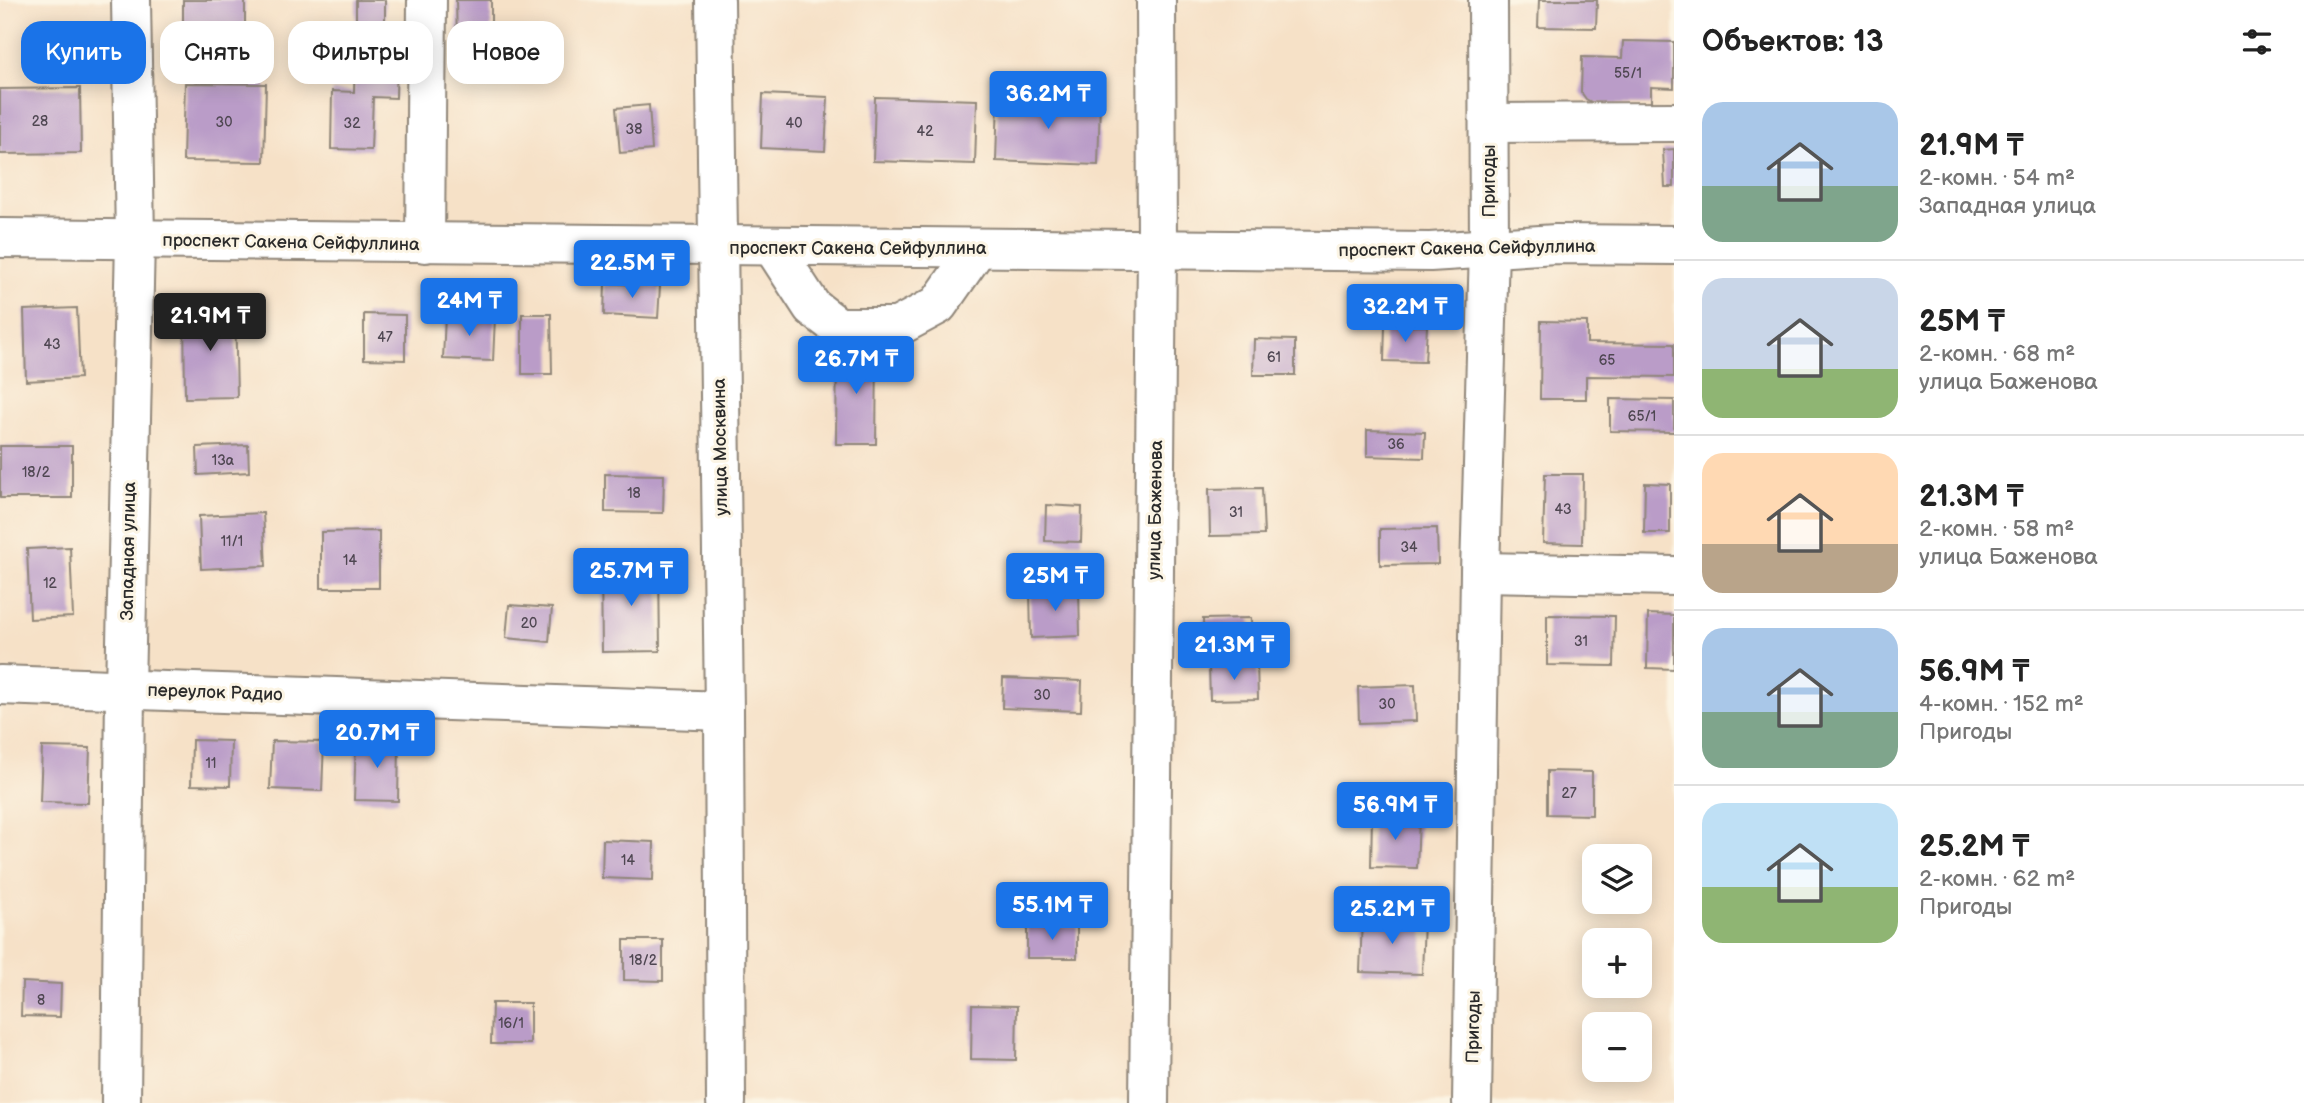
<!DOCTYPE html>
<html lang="ru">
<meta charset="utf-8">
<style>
:root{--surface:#fff;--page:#f6f6f6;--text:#222;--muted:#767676;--line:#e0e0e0;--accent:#1a73e8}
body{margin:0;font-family:"Balsamiq Sans",sans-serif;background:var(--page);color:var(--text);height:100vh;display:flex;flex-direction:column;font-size:26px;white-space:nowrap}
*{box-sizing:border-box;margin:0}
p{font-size:23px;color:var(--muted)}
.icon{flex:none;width:38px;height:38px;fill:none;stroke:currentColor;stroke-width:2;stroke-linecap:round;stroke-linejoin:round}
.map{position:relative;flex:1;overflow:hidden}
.side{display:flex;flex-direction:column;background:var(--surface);width:630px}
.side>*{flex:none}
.guide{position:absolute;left:21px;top:21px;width:665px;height:63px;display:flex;gap:14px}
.tools{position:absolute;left:1582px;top:844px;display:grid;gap:14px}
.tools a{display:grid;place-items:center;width:70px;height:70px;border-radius:14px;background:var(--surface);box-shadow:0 4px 18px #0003;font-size:35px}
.price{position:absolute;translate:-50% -60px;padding:0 16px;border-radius:7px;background:var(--accent);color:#fff;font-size:23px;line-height:46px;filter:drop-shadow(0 2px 4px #0008)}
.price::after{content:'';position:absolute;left:50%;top:42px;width:21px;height:16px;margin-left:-10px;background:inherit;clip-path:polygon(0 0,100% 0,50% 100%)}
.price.active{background:#222;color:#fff}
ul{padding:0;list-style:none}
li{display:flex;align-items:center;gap:21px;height:175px;padding:0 28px}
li+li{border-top:2px solid var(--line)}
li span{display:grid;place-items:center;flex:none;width:196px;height:140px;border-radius:21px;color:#555}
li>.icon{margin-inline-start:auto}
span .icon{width:84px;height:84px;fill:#fffc;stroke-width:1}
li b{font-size:30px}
h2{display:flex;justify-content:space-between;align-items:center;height:84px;padding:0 28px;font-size:30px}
.chip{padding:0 24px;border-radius:21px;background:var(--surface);box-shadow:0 4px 18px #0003;font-size:24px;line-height:63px}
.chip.active{background:var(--accent);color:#fff}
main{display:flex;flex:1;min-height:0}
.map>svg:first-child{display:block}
.building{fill:#ba9cc8}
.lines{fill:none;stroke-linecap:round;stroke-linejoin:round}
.minor-casing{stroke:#908679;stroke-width:42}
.major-casing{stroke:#908679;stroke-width:42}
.minor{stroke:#fff;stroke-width:38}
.major{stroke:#fff;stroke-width:38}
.labels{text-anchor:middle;stroke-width:6;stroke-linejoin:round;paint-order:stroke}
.number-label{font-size:14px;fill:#4f4752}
.street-label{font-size:18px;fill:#2b2b2b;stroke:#fcf5e5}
</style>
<main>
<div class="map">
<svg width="1674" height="1103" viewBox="0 0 1674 1103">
<rect width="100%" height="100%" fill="#fcf5e5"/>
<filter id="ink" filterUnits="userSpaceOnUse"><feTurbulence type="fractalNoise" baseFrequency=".0143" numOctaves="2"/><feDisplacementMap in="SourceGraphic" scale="14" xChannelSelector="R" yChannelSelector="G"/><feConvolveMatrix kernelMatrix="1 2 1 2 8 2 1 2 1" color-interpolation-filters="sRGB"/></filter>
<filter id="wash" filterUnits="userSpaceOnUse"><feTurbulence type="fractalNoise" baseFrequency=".00686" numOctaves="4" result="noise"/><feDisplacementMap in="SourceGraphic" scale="28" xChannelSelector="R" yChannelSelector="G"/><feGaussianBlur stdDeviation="1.57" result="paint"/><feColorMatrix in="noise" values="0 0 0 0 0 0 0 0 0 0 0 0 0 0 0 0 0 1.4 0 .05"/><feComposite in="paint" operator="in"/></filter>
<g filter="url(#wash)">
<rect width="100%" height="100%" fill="#f6e1c7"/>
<g id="blocks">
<g class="building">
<path d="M183,0h62v26l-62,-1z"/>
<rect x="356" y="0" width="29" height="27"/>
<path d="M456,0h35v38l-34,1z"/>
<path d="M1539,0h58l-1,28 -58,-1z"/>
<path d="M1623,41l51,1v46l-23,-1v18l-56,-1 -9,-5 -5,-7 1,-35 40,1z"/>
<path d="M355,56l42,2 -1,40 -23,-1 -2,53 -40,-1 1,-58 22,1z"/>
<path d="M185,83l81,1 -2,78 -81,-1z"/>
<path d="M80,88l1,65 -81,1v-65z"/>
<path d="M763,94l65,3 -3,54 -64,-3z"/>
<path d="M875,97l102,3 -2,64 -102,-3z"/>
<path d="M998,98l102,3 -2,64 -102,-4z"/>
<path d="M649,105l3,45 -32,3 -4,-45z"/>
<path d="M1674,149v38h-9l-2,-37z"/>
<path d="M605,283l55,3 -2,32 -54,-3z"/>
<path d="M235,307l2,90 -52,1 -1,-90z"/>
<path d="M77,308l3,70 -54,3 -2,-71z"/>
<path d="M364,314l41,1v45l-41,-1z"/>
<path d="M522,314h29l1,60h-30z"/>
<path d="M445,316l50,1 -2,44 -50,-2z"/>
<path d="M1541,321l46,1v21l87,1v33l-88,-1v23h-46z"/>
<path d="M1385,326h42l-2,36 -41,-1z"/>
<path d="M1254,339l41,1v35h-42z"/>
<path d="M837,347l40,1 -1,96h-40z"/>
<path d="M1610,399l64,1v32l-64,-1z"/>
<path d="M1367,430l58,2 -1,26 -57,-2z"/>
<path d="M248,445l1,27 -51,3 -1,-28z"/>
<rect x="0" y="446" width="72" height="52"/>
<path d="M605,474l59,1 -1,38 -58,-1z"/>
<path d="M1545,474h38l-1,70 -39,-1z"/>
<path d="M1645,483l25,1v49h-26z"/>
<path d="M1262,488l2,47 -54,1 -1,-47z"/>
<path d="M1046,505l36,2 -1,35 -36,-1z"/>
<path d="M263,513l3,53 -65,3 -2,-53z"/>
<path d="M1437,528l1,36 -58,1v-36z"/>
<path d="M379,531v57h-58v-56z"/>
<path d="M70,547l3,70 -43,2 -3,-70z"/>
<path d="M659,565l1,86 -58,1 -1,-86z"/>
<path d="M1079,589l1,47 -49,2 -1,-48z"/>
<path d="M509,605l43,3 -3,34 -43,-4z"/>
<path d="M1648,614l26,1v54l-27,-1z"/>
<path d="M1547,615l68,1 -1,50 -67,-1z"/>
<path d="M1251,618l1,36 -48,1 -1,-36z"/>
<path d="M1257,663l1,36 -48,1 -1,-35z"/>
<path d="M1003,678l79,3 -1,30 -79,-3z"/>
<path d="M1415,685l1,36 -57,2 -1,-36z"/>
<path d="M356,739l43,1 -1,61 -44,-1z"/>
<path d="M192,740l39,1 -1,45 -39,-1z"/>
<path d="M272,741l52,1 -2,49 -52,-2z"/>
<path d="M42,747l48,1 -2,55 -48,-1z"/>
<path d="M1547,771l45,1v43l-45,-1z"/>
<path d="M1372,816l47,2 -2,50 -46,-1z"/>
<path d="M603,840l51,2 -1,38 -51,-2z"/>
<path d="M1362,918l62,2 -2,54 -62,-2z"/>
<path d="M1027,926l50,1v31h-50z"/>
<path d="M624,940h39v41l-39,-1z"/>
<path d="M22,982l39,2 -1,33 -39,-1z"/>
<path d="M492,1003h38v41h-39z"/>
<path d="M972,1005l45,1 -1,54 -45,-1z"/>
</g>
</g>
</g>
<g filter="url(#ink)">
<use href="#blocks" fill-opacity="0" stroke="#908679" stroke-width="2"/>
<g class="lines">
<defs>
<g id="minor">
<path d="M715,0l9,711 2,392"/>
<path d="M1489,123l185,-1"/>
<path d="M425,243l2,-243"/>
<path d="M773,247l39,60 26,20h59l41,-22 39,-56"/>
<path d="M1480,572l194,4"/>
<path d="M0,685l724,26"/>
<path d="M121,1103l4,-415 10,-448 -4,-240"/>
<path d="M1149,1103l8,-853 -1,-250"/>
<path d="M1472,1103l8,-531 9,-324 -1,-248"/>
</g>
<path id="major" d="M0,238l1430,14 126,-8 118,1"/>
</defs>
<use href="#minor" class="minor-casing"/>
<use href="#major" class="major-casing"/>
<use href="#minor" class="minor"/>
<use href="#major" class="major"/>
</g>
</g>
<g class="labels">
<g class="number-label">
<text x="1628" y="78">55/1</text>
<text x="40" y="126">28</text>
<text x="224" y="127">30</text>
<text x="352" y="128">32</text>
<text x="794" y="128">40</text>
<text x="634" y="134">38</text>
<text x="925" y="136">42</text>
<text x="385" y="342">47</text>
<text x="52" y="349">43</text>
<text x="1274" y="362">61</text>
<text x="1607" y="365">65</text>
<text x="1642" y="421">65/1</text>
<text x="1396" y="449">36</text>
<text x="223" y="465">13а</text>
<text x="36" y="477">18/2</text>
<text x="634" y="498">18</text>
<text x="1563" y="514">43</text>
<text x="1236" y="517">31</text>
<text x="232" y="546">11/1</text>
<text x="1409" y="552">34</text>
<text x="350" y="565">14</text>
<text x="50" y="588">12</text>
<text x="529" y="628">20</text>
<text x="1581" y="646">31</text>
<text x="1042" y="700">30</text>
<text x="1387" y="709">30</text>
<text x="211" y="768">11</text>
<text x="1569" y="798">27</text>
<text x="628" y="865">14</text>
<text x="643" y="965">18/2</text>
<text x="41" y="1005">8</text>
<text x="511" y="1028">16/1</text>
</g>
<g class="street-label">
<text transform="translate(1489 181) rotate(-90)" y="6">Пригоды</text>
<text transform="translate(291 242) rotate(1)" y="6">проспект Сакена Сейфуллина</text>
<text x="858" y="254">проспект Сакена Сейфуллина</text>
<text transform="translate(1467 248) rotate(-1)" y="6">проспект Сакена Сейфуллина</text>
<text transform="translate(720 447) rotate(-91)" y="6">улица Москвина</text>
<text transform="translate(1155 510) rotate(-89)" y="6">улица Баженова</text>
<text transform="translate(128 551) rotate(-89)" y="6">Западная улица</text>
<text transform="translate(215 692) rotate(2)" y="6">переулок Радио</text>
<text transform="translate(1473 1027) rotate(-89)" y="6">Пригоды</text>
</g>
</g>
</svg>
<div class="tools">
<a><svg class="icon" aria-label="layers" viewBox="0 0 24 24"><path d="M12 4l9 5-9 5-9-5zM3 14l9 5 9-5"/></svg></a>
<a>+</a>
<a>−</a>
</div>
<b class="price" style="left:1048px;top:131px">36.2M ₸</b>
<b class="price" style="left:632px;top:300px">22.5M ₸</b>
<b class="price" style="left:469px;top:338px">24M ₸</b>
<b class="price" style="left:1405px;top:344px">32.2M ₸</b>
<b class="price active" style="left:210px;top:353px">21.9M ₸</b>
<b class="price" style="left:856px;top:396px">26.7M ₸</b>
<b class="price" style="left:631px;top:608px">25.7M ₸</b>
<b class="price" style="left:1055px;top:613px">25M ₸</b>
<b class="price" style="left:1234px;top:682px">21.3M ₸</b>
<b class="price" style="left:377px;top:770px">20.7M ₸</b>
<b class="price" style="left:1395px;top:842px">56.9M ₸</b>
<b class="price" style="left:1052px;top:942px">55.1M ₸</b>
<b class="price" style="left:1392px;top:946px">25.2M ₸</b>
<div class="guide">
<a class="chip active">Купить</a>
<a class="chip">Снять</a>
<a class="chip">Фильтры</a>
<a class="chip">Новое</a>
</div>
</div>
<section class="side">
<h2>Объектов: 13<svg class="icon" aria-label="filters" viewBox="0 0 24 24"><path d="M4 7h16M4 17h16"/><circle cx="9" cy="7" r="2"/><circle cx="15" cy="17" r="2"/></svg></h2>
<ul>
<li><span style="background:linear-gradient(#a9c7e8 60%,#7fa58c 0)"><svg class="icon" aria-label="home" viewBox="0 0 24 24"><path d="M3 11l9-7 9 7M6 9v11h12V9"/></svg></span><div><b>21.9M ₸</b><p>2-комн. · 54 m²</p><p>Западная улица</p></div></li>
<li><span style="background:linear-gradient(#c9d6e8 65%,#8fb573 0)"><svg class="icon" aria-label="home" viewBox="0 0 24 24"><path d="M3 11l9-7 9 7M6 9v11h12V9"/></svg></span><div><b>25M ₸</b><p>2-комн. · 68 m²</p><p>улица Баженова</p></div></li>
<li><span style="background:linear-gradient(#ffd9b3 65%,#b9a48a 0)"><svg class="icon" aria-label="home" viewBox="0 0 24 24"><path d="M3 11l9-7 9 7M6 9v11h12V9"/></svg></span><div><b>21.3M ₸</b><p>2-комн. · 58 m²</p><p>улица Баженова</p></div></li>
<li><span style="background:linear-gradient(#a9c7e8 60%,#7fa58c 0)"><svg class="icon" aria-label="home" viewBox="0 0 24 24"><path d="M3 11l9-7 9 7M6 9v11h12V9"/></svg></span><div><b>56.9M ₸</b><p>4-комн. · 152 m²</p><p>Пригоды</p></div></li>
<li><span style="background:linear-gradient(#bfe0f5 60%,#8fb573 0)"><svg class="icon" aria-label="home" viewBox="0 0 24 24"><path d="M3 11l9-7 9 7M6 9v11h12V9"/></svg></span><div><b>25.2M ₸</b><p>2-комн. · 62 m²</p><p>Пригоды</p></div></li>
</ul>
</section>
</main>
